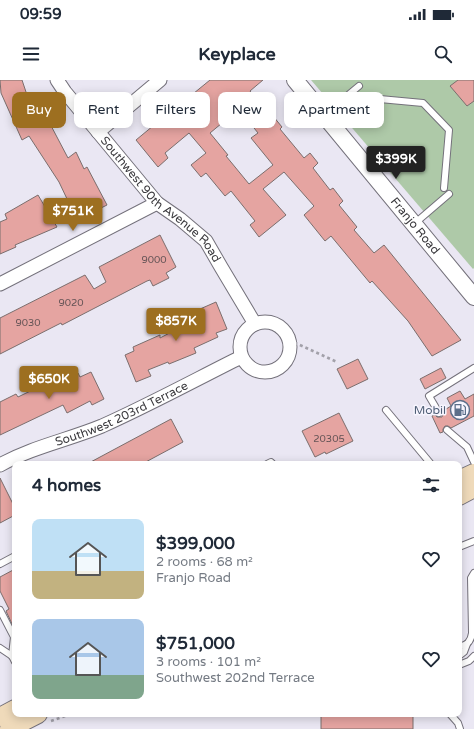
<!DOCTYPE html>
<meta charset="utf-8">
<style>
:root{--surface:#fff;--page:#f6f6f7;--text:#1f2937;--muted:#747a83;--accent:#9d6f20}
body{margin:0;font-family:"Varela Round",sans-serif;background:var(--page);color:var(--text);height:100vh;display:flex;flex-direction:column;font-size:15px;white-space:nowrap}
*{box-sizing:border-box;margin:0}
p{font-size:13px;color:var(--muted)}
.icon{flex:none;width:22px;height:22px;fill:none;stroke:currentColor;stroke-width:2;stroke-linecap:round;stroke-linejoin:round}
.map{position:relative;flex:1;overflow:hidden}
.details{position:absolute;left:12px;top:381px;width:450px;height:256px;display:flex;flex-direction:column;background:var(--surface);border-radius:8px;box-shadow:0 2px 10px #0003}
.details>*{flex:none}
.top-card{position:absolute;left:12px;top:12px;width:450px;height:36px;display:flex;gap:8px}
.price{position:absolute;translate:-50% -34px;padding:0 9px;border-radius:4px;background:var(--accent);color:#fff;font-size:13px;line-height:26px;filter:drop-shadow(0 1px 2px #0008)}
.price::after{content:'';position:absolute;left:50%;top:24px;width:12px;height:9px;margin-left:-6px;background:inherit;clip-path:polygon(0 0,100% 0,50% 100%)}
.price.on{background:#222;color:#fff}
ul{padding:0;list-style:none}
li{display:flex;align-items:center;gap:12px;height:100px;padding:0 20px}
li span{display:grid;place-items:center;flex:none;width:112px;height:80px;border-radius:8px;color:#555}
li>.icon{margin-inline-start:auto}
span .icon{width:48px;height:48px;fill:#fffc;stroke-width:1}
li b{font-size:17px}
h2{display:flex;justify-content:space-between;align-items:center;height:48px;padding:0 20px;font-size:17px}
.pill{padding:0 14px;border-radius:8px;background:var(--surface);box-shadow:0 2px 10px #0003;font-size:14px;line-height:36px}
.pill.on{background:var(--accent);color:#fff}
.status{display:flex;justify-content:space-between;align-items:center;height:28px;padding:0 20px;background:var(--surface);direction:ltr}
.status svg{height:11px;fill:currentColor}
header{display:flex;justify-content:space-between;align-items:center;height:52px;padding:0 20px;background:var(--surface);font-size:18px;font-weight:800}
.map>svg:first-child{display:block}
.green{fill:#aec9a8}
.building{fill:#e5a4a1;stroke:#7b6e6d;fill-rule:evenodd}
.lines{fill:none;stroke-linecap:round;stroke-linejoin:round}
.service-casing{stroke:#74717b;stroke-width:8}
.minor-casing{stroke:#74717b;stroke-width:15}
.tertiary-casing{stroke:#74717b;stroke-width:18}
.secondary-casing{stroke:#74717b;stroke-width:20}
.path{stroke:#a2a0a9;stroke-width:2.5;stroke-dasharray:3 3;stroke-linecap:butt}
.service{stroke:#fff;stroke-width:6}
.minor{stroke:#fff;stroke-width:13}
.tertiary{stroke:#fff;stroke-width:16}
.secondary{stroke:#efdaba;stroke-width:18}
.labels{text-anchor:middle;stroke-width:3;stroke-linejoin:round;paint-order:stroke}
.number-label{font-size:10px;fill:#655456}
.street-label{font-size:12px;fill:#3a393d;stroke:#f7f5fe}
.service-label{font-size:12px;fill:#4e5e75;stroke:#f7f5fe;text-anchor:end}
</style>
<div class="status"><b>09:59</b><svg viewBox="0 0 49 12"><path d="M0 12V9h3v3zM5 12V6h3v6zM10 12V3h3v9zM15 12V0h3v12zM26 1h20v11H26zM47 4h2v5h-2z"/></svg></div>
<header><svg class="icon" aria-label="menu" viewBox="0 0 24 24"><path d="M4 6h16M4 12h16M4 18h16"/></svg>Keyplace<svg class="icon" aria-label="search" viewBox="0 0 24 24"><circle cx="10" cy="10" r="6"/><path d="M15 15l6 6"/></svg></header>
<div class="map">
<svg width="474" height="649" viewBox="0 0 474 649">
<rect width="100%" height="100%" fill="#eae7f3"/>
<path class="green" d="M311,0h163v188l-1,1z"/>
<g class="building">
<path d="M0,0h22l4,12 9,19 7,-4 9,12 -3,1 20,38 8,-6 8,17 3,-2 20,38 -30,15 -18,-38 -30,-46 -7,4 -21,-47z"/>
<path d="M210,0h53l-13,11 21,27 2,-2 9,11 -2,2 24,29 6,-5 8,10 -5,5 17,22 3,-2 10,13 -4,4 18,22 -3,3 20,23 10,-8 77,95 -29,16 -24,-35 -36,-40 -2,2 -39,-47 -6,5 -21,-26 10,-9 -30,-34 -21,17 23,26 -27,22 -9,-12 5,-4 -24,-30 -6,5 -19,-23 -5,4 -10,-12 15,-12 -17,-20 -24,20 3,5 -10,9 -22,-27 29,-24 8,10 23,-19 -8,-9zM239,29l19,24 -7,5 22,27 -24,19 -23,-28 2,-1 -18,-22z"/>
<path d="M458,0h16v21l-7,5 -17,-20z"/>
<path d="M38,115l19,32 -42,18 1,2 -16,7v-32l7,-3 -2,-5z"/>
<path d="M160,155l16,32 -10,6 3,5 -16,8 -3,-6 -3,1 -85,44 -1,-2 -61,31v-36l85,-43 9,14 12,-7 -7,-15z"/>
<path d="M216,222l11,27 -11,4 2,4 -24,11 2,5 -27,11 -1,-2 -20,8 3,6 -15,6 -11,-27 9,-4 -1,-4 27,-12v3l21,-11 -2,-4 23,-10 -2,-4z"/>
<path d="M358,279l10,20 -21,10 -10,-20z"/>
<path d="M441,288l5,10 -21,11 -5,-10z"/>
<path d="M91,292l13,27 -12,6 -2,-4 -23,12 -4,-8 -63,30v-33l16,-8 2,3 35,-17 1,4 24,-11 2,4z"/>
<path d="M460,311l5,8 9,-5v22l-23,12 -3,-2h-3l-2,3v3l-3,1 -8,-17 3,-1 2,2h5l1,-4v-2l8,-5 -4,-8z"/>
<path d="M339,333l14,28 -27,13 -1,-2 -10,5 -13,-26z"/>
<path d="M171,339l12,23 -41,22h-55z"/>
<path d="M0,398l15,30v7l-15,8z"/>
<path d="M15,489v54l-3,1 -6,-13 3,-2 -9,-18v-14z"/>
<rect x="321" y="634" width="92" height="15"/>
</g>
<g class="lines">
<defs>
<g id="service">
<path d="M369,18l54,5 26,27 -5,58"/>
<path d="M324,35l35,-29"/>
<path d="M414,144l35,-30"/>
<path d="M386,330l45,54"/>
<path d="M439,333l-10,-17 45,-28"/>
<path d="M447,350l20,17 7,15"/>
<path d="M267,384l4,-2 2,2"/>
<path d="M459,467l15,-6"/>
<path d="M0,484l15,-8"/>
<path d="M0,530l14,27 -2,19"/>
<path d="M459,566c8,0 12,-5 13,-13l-1,-55 3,-5"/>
<path d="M0,568l12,8 3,6"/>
<path d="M459,576l5,-4 3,-8"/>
<path d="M459,585l10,-4 5,-5"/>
<path d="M450,634l8,9 2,6"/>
</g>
<g id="minor">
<path id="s1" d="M57,0l8,12 92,111 23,16 26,22 15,26 34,57"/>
<path d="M98,52l62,-52"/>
<path d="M0,204l157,-81"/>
<circle cx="265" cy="267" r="25"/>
<path id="s2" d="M0,385c32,-18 68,-25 102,-39 47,-21 93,-46 139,-69"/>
</g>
<g id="tertiary">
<path id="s3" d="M295,0l179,217"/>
</g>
<g id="secondary">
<path d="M459,400l15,-7"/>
<path d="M459,416l15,-8"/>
<path d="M0,637l15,-8"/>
<path d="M9,649l29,-15"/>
</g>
</defs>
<use href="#service" class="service-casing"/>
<use href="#minor" class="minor-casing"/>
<use href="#tertiary" class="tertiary-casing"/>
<use href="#secondary" class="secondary-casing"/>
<g class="path">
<path d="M289,260l48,22"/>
<path d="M51,641l20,-7"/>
</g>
<use href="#service" class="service"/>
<use href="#minor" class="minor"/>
<use href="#tertiary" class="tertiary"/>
<use href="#secondary" class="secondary"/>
</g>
<defs>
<symbol id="fuel-ring" viewBox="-11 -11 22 22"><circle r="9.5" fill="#f7f5fe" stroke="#5c6f8a" stroke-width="1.5"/><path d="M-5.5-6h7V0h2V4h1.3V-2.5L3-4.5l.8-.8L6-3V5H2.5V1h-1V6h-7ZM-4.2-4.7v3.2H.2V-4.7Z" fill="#5c6f8a"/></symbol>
</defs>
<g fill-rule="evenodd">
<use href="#fuel-ring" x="449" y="319" width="22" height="22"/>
</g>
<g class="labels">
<g class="number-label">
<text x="154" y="183">9000</text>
<text x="71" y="226">9020</text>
<text x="28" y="246">9030</text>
<text x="329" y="362">20305</text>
</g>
<g class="street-label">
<text dy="4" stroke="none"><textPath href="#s1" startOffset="159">Southwest 90th Avenue Road</textPath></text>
<text dy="4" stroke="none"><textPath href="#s3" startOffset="189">Franjo Road</textPath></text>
<text dy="4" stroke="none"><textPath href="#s2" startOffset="132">Southwest 203rd Terrace</textPath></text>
</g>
<g class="service-label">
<text x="446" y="334">Mobil</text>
</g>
</g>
</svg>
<b class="price on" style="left:396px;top:100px">$399K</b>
<b class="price" style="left:73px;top:152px">$751K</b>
<b class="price" style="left:176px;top:262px">$857K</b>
<b class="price" style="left:49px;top:320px">$650K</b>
<div class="top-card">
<a class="pill on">Buy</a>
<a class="pill">Rent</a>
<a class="pill">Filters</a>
<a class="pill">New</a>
<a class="pill">Apartment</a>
</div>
<section class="details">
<h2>4 homes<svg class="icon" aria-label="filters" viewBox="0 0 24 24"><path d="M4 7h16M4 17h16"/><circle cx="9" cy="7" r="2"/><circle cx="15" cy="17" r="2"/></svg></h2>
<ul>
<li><span style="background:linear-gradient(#bfe0f5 65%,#c2b280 0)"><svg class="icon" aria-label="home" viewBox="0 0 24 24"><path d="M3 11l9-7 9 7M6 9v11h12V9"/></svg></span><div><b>$399,000</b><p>2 rooms · 68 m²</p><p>Franjo Road</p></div><svg class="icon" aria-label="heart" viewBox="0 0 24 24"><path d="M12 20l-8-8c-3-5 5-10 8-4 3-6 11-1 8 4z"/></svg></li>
<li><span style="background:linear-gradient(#a9c7e8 70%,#7fa58c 0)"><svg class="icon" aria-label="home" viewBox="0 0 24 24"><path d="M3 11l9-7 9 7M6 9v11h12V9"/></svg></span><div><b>$751,000</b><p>3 rooms · 101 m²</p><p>Southwest 202nd Terrace</p></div><svg class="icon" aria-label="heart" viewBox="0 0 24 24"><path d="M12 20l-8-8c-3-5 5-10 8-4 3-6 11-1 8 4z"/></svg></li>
</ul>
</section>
</div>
